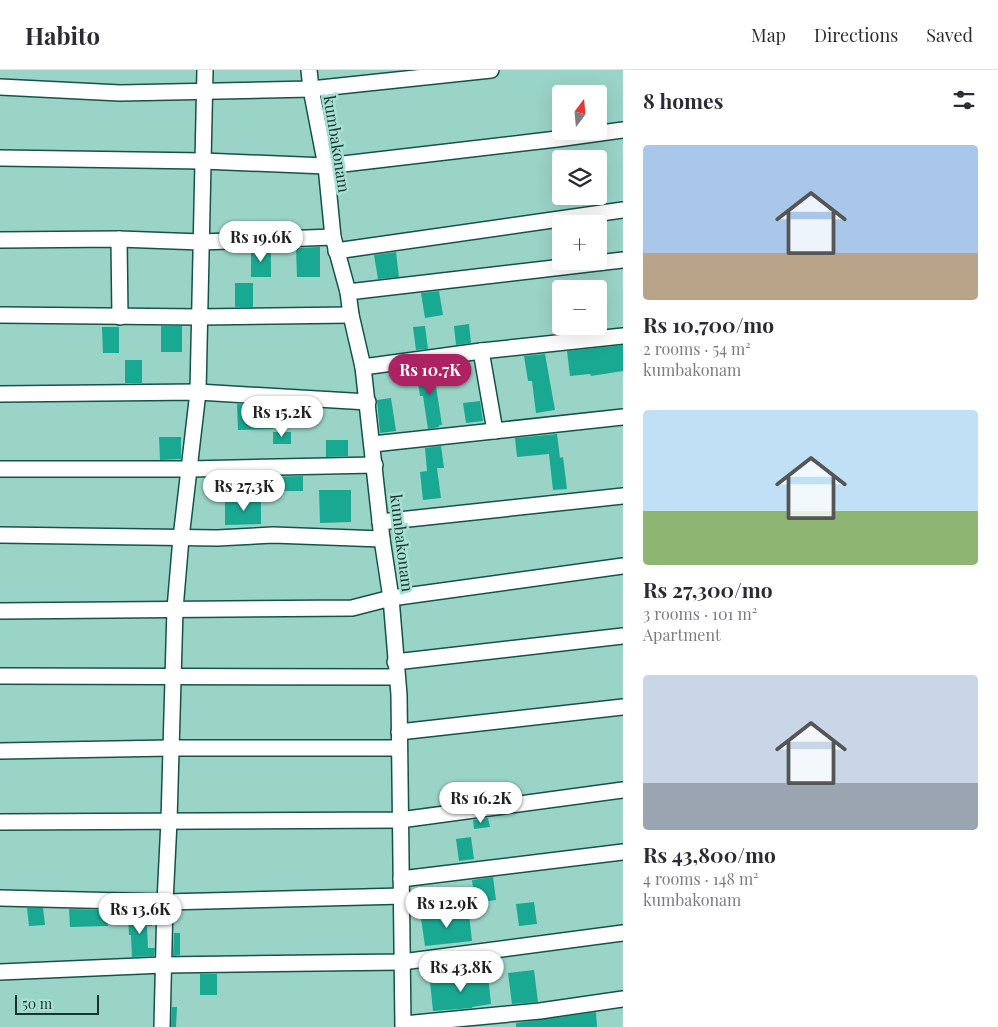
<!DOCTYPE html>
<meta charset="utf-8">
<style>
:root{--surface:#fff;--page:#f7f7f7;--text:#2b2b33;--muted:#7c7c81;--line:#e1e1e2;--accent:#ad2262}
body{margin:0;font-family:"Playfair Display",serif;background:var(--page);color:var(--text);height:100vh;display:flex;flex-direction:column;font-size:19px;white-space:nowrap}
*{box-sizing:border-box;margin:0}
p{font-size:16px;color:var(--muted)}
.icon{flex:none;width:28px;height:28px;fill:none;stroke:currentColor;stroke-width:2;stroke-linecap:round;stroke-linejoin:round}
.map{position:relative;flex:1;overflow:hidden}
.details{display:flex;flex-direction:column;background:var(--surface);width:375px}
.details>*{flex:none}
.needle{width:32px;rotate:16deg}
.buttons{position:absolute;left:552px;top:15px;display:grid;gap:10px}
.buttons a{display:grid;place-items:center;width:55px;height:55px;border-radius:5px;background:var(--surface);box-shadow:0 5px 20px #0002;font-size:25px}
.scale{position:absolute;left:15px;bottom:12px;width:84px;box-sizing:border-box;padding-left:5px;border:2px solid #1b332e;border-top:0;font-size:14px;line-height:18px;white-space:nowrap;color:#1b332e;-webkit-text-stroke:4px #a6e1d3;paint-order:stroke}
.price{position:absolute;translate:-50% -42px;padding:0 11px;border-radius:18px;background:#fff;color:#222;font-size:16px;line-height:32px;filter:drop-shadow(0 1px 2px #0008)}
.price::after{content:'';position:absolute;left:50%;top:30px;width:15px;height:11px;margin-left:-8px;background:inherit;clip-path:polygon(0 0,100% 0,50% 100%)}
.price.selected{background:var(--accent);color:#fff}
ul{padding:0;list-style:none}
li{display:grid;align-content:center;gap:10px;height:265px;padding:0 20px}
li span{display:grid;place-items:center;height:155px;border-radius:5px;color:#555}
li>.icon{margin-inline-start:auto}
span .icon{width:90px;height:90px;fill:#fffc;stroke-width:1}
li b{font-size:21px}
h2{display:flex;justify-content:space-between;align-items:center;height:60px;padding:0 20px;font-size:21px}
header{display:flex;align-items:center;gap:30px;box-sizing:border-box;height:70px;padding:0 25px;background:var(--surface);border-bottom:1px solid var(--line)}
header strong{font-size:24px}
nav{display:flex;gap:28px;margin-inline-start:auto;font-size:18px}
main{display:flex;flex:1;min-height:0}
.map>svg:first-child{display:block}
.building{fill:#19a892}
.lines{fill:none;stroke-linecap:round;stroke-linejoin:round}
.minor-casing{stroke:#165248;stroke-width:18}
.minor{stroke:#fff;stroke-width:15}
.labels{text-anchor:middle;stroke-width:5;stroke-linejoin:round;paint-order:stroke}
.street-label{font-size:16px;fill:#1b332e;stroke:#a6e1d3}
</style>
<header>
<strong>Habito</strong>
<nav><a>Map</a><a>Directions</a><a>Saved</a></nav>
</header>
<main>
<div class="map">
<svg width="623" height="957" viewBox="0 0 623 957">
<rect width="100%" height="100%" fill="#9ad4c7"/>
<g class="building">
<path d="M320,177v30h-23l-1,-29z"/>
<path d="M271,179v28h-20v-27z"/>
<path d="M396,182l3,25 -21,2 -4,-24z"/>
<rect x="235" y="213" width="18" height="24"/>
<path d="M439,221l4,24 -18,3 -4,-25z"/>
<path d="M469,254l2,19 -15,2 -2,-19z"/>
<rect x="161" y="256" width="21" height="26"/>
<path d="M425,256l3,23 -12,1 -3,-23z"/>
<path d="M565,256h12l1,5 -12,2z"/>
<path d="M102,257h17v26h-16z"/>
<path d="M623,275v26l-32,5 -1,-2 -20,2 -3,-25z"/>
<path d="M545,284l10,56 -19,3 -4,-32h-4l-4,-25z"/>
<rect x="125" y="290" width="17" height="23"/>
<path d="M433,297l9,58h-3v2l-11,2 -5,-33h-3l-4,-27z"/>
<path d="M391,328l5,33 -16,2 -3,-33z"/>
<path d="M480,331l3,20 -17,2 -3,-20z"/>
<path d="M237,334l36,2v23l-35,1z"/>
<path d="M293,337l19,1v19l-19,1z"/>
<rect x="273" y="362" width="18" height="12"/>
<path d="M557,364l3,24 3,-1 4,32 -14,1 -4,-36 -32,3 -2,-19z"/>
<path d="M159,367h22v22l-21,1z"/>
<path d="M326,370h22v16l-22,1z"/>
<path d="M441,376l3,22h-7l4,30 -18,2 -3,-28 7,-1 -2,-23z"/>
<path d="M303,406v15h-22v4h-17v-18z"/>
<path d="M319,420h32v32l-31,1z"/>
<path d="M245,427h16v27l-36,1v-24h20z"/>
<path d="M488,748l2,9 -16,2 -1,-9z"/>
<path d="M471,767l3,22 -15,2 -3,-22z"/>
<path d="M493,807l3,23 -21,3 -3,-23z"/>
<path d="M534,832l3,22 -18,2 -3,-22z"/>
<path d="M27,838h16l2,17 -16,1z"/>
<path d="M69,839l38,1 1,16 -38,1z"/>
<path d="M469,843l3,28 -47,5 -4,-28z"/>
<path d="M151,844l1,12h-5l1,22h7l-1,8 -22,1 -1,-22h-2l-1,-20z"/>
<path d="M174,863h6v22l-7,1z"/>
<path d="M534,900l4,32 -26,2 -4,-31z"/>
<rect x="200" y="904" width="17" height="21"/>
<path d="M488,905l3,29 -19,3v1l-39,3 -3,-29z"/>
<path d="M172,937h5l-1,20h-5z"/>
<path d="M596,942l1,15h-81v-4z"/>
</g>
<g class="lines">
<defs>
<g id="minor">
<path d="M309,0l2,19 15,77 7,71 15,55 3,23 12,52 19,172 9,59 8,97 4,332"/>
<path d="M0,17l120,6 191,-4 180,-19"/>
<path d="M0,88l203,3 123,5 231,-27 66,-9"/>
<path d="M119,169l1,78"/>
<path d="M0,170l119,-1 82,3 132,-5"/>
<path d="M336,181l287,-41"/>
<path d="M348,222l275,-32"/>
<path d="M0,245l200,2 151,-2"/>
<path d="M481,281l14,80"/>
<path d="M363,297l118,-16 142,-15"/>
<path d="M0,324l198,-2 170,10"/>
<path d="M373,374l250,-27"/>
<path d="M0,399h190l185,-4"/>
<path d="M380,452l243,-26"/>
<path d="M0,465l217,3 56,-3 109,4"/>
<path d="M0,541l352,-3 39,-10 232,-32"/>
<path d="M395,592l228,-26"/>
<path d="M0,606l397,1"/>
<path d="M399,662l224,-25"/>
<path d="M0,681l171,-3h228"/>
<path d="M0,752l400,-2 223,-30"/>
<path d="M401,809l222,-27"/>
<path d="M0,828l165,4 238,-6"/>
<path d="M0,902l163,-7 239,-3 221,-29"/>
<path d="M404,954l136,-13 83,-12"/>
<path d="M162,957l3,-125 4,-81 6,-212 6,-71 17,-146 7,-322"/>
</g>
</defs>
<use href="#minor" class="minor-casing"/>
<use href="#minor" class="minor"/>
</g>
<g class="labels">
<g class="street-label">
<text transform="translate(337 74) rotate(81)" y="6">kumbakonam</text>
<text transform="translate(402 473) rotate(83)" y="6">kumbakonam</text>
</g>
</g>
</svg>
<div class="buttons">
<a><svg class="needle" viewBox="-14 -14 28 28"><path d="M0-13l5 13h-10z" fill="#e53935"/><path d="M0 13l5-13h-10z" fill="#7c7c81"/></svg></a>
<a><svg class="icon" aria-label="layers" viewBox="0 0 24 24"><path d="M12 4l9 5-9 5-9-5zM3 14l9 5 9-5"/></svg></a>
<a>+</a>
<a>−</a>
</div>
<div class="scale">50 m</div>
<b class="price" style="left:261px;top:193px">Rs 19.6K</b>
<b class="price selected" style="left:430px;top:326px">Rs 10.7K</b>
<b class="price" style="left:282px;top:368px">Rs 15.2K</b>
<b class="price" style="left:244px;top:442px">Rs 27.3K</b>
<b class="price" style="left:481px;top:754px">Rs 16.2K</b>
<b class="price" style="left:447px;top:859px">Rs 12.9K</b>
<b class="price" style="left:140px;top:865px">Rs 13.6K</b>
<b class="price" style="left:461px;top:923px">Rs 43.8K</b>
</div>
<section class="details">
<h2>8 homes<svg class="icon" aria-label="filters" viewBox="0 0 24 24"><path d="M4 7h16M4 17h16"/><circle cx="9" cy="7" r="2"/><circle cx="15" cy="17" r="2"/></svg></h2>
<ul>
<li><span style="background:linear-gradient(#a9c7e8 70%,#b9a48a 0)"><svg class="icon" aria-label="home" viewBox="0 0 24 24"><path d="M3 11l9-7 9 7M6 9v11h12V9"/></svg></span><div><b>Rs 10,700/mo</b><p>2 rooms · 54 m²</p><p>kumbakonam</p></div></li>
<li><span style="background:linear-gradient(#bfe0f5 65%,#8fb573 0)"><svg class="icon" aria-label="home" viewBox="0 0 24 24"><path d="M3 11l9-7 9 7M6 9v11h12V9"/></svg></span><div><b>Rs 27,300/mo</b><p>3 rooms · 101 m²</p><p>Apartment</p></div></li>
<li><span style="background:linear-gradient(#c9d6e8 70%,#9aa5b1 0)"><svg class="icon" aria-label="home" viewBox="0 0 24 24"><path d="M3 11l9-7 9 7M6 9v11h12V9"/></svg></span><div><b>Rs 43,800/mo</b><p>4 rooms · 148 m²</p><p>kumbakonam</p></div></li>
</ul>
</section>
</main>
